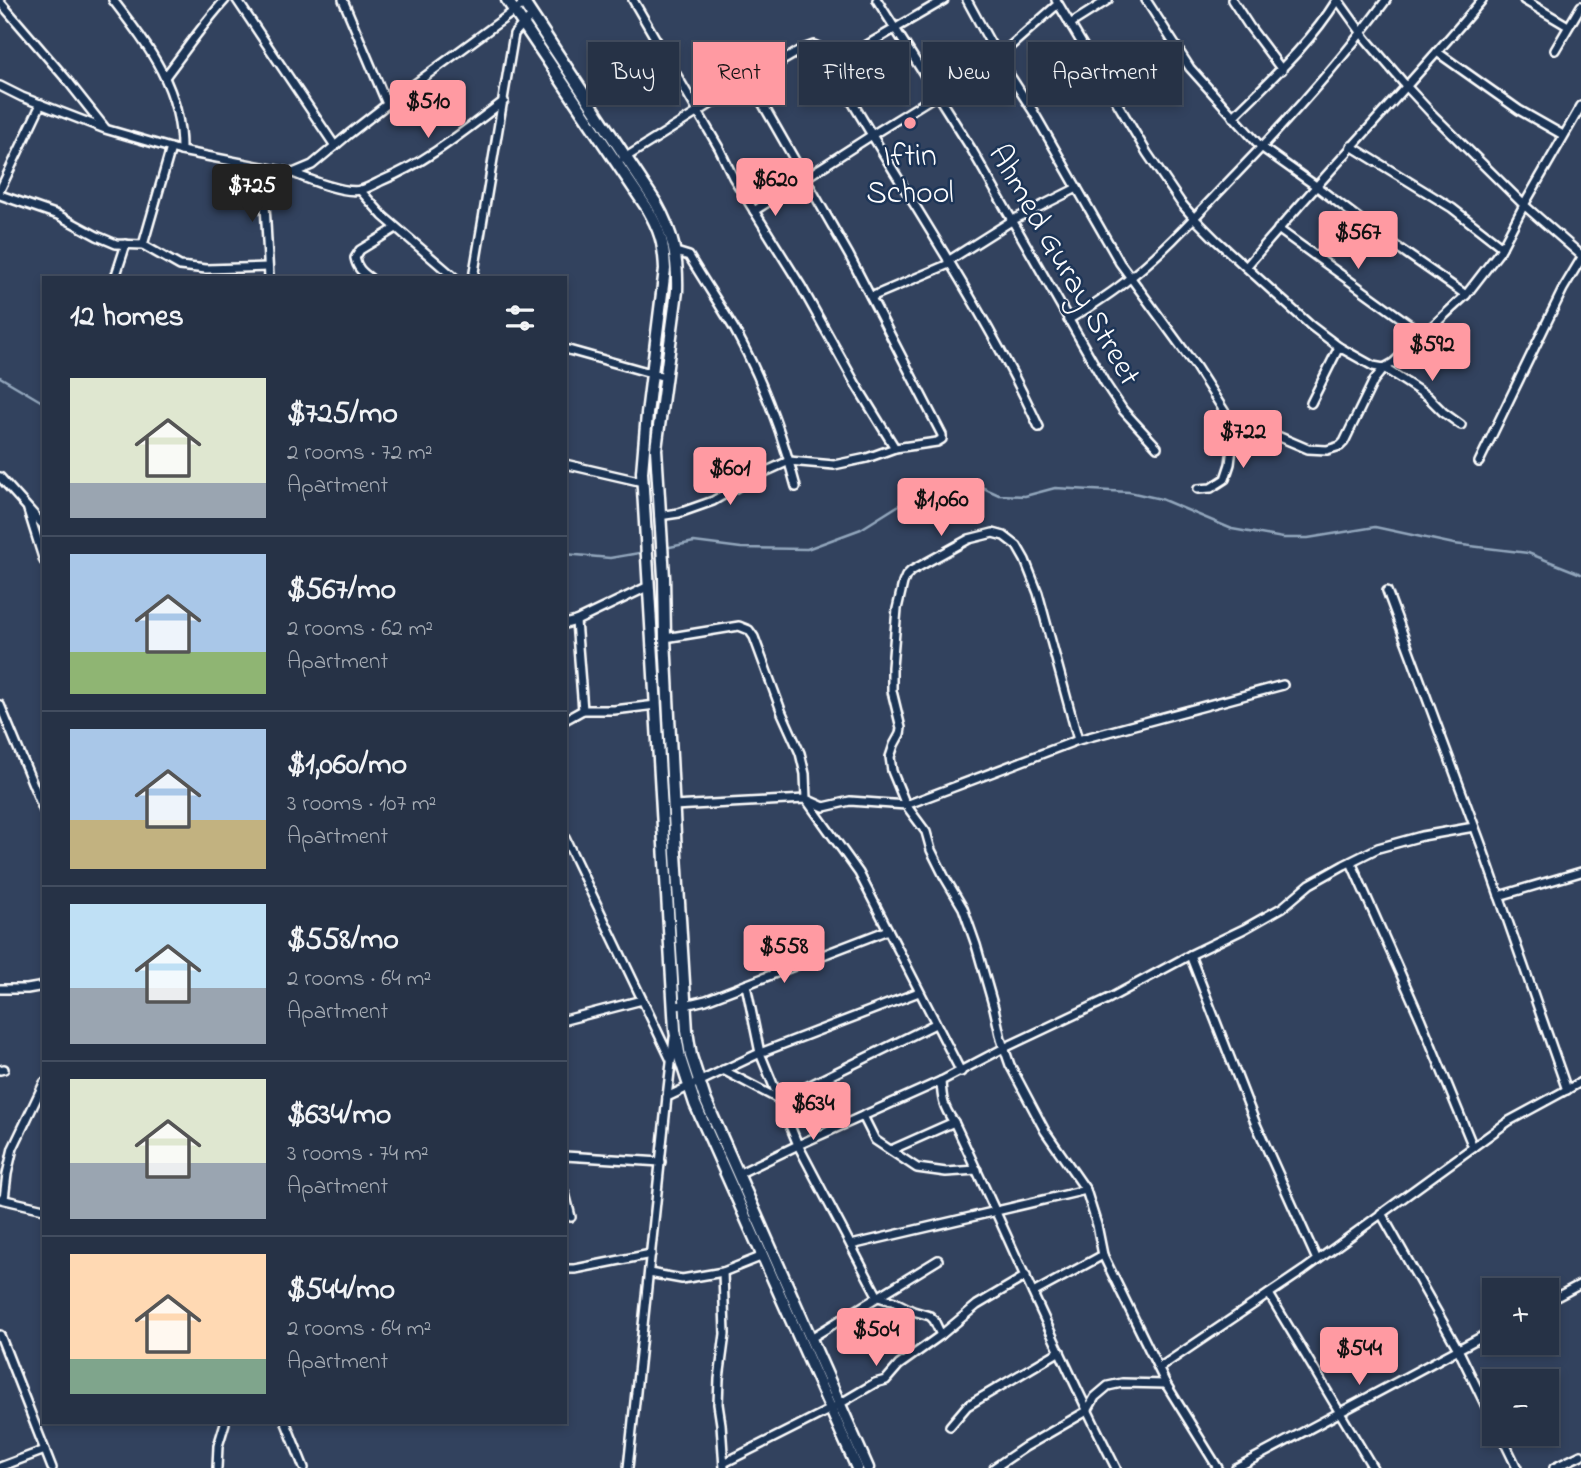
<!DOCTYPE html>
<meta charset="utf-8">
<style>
:root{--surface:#263246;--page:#323e51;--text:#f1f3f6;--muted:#a4aab3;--line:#424d5f;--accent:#ff9aa2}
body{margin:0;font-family:"Indie Flower",sans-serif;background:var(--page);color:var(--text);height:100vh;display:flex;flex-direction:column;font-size:26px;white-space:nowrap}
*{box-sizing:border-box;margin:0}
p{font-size:23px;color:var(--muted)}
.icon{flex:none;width:38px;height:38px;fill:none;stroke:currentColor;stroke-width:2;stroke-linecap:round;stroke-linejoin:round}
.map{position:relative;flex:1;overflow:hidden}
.details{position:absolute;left:42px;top:276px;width:525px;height:1148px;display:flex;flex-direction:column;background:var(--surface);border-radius:0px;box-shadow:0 4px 10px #0003,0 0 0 2px var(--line)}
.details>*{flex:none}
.guide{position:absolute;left:588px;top:42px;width:665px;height:63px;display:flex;gap:14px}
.fabs{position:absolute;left:1482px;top:1278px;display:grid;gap:14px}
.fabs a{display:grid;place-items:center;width:77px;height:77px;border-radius:0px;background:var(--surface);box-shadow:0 4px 10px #0003,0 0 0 2px var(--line);font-size:35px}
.price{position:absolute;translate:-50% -60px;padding:0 16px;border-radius:7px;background:var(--accent);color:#111;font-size:23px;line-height:46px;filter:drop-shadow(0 2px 4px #0008)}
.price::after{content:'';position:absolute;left:50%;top:42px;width:21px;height:16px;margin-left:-10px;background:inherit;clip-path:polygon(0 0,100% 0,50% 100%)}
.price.on{background:#222;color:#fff}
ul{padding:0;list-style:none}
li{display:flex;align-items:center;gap:21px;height:175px;padding:0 28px}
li+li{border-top:2px solid var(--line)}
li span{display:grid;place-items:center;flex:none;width:196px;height:140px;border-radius:0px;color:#555}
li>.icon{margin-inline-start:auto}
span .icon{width:84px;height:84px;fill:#fffc;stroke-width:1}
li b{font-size:30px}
h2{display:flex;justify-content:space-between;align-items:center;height:84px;padding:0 28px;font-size:30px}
.tag{padding:0 24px;border-radius:0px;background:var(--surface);box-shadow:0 4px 10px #0003,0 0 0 2px var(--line);font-size:24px;line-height:63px}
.tag.on{background:var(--accent);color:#111}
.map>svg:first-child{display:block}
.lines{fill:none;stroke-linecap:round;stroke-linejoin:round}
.stream{stroke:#92a6bc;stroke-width:2.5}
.minor-casing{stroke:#fff;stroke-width:12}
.major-casing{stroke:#fff;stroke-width:15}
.minor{stroke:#1d3557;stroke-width:7}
.major{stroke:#1d3557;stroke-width:10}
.poi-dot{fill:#ff9aa2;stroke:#1d3557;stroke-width:2.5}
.labels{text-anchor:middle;stroke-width:5;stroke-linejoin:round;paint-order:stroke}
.poi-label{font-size:32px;fill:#fff;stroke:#1d3557}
.street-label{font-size:32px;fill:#fff;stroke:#1d3557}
</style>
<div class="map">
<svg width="1581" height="1468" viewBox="0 0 1581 1468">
<rect width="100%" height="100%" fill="#32425e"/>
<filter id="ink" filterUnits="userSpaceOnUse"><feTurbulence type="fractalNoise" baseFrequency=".0143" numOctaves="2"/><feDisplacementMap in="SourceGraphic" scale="14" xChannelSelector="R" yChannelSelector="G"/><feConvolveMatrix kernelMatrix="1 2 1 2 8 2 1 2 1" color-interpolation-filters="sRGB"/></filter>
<g filter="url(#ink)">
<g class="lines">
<g class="stream">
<path d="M0,377l44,26"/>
<path d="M665,548l29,-6 47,6 66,1 54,-20 67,-42 40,-6 31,14 26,1 30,-8 74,4 32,7 71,30 51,9h25l67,-11 79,17 74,9 53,21"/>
<path d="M565,554l45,4 35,-6"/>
</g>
<defs>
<g id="minor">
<path d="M113,0c36,47 69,89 68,151"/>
<path d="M237,0l98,146"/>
<path d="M343,0l44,104"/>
<path d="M633,0l86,148 14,29 68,109 54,97 40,65"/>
<path d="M877,0l95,150 133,233 18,27 34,37"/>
<path d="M967,0l31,57 35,54 87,152 76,104 30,47 7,26 -3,24 -5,15 -14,9 -13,1"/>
<path d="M1056,0l91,153 34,50 13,15 22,22 94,85 29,22 34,19 11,2 43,28 16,16 18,13"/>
<path d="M1146,0l44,68 71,79 55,39 74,56 76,53"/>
<path d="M1232,0l17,26 33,44"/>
<path d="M1338,0l28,39 41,48 26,28 91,90 57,50"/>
<path d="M1524,0l44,26"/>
<path d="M0,2l67,78 38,48"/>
<path d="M1070,24l38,-24"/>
<path d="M1555,50l26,-44"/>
<path d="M1437,52l82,58 44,25"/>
<path d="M831,66l113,-66"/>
<path d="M165,77c20,-26 38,-53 60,-77"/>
<path d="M0,86l22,11 83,32 76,22 112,22 19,-8 37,-31 41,-32 139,-102"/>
<path d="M1233,117c37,-37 77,-73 104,-117"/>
<path d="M1351,146l101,62 50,39"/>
<path d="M623,159l126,-79 54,-31 11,-4 7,3c71,128 157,247 218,379"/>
<path d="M263,167l6,111"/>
<path d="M293,173c17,7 51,21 68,17 7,-2 14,-6 20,-9 46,-19 83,-50 123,-80"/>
<path d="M0,190l41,-86"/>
<path d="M360,190l23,26 72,62"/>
<path d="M0,195l58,20 39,21 19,8 27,1 37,21 26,3 62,-2"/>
<path d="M754,211l118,-76 126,-78 60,-53"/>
<path d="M1278,229l145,105"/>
<path d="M143,245l28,-97"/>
<path d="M676,252l13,4c15,25 31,49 46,74 27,49 47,103 61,157"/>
<path d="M948,261l65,-41 64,-32"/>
<path d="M1246,267c77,-91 159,-176 236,-267"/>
<path d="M115,278l11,-34"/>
<path d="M370,278c-8,-6 -13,-10 -15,-20l5,-8 36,-22"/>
<path d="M473,278l41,-244 9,-10 10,-8"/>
<path d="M871,297l78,-33"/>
<path d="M1068,320c22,-13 43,-26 62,-42 39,-31 72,-69 107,-105 53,-55 104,-111 149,-173"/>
<path d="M565,349l100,28"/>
<path d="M1311,403l28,-56"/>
<path d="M1226,414l82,35 19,1 13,-4 4,-4 30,-62 10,-12 9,-5 73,-68 34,-44 24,-46 57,-99"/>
<path d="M1479,462l84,-173 18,-30"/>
<path d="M565,464l78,18"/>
<path d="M0,477l44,49"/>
<path d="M28,510l16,51"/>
<path d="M659,516l20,-3 34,-12 43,-25 33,-15 45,4 33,-7 28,-10 42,-6 5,-3v-4l-93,-180 -100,-175"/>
<path d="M1387,591l94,253 86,246"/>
<path d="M565,624l11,-3 73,-35"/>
<path d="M665,638l74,-12 10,4 5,7 28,76 18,40 5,21 1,25 53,74 102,199"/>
<path d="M0,705l44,106"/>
<path d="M583,710h31l42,-5"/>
<path d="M565,720l18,-10 -7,-89"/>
<path d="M1078,740l-40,-147 -13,-33 -8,-14 -13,-10 -11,-3 -24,6 -58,32 -5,5 -3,7 -6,26 -5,58v24l9,37 -1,6 -6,11 -4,12 2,14 14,34 20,27 5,18 13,26 19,32 13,37 18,63 7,31 9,26 35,66 41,59 11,35 6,30 63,129 52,84"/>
<path d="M673,806l133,-7 18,8 26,-6 56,4 172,-65 205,-55"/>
<path d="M565,838l106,222"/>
<path d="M1351,862l70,158 52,127"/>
<path d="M1499,896l82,-24"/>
<path d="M1190,955l65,167 62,138"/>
<path d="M746,985l14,68 38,92 80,152 17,5 18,9 17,5 4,4 7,15"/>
<path d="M0,989h27l17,-3"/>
<path d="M673,1006l12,-1 21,-5 182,-70"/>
<path d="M565,1020l77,-20"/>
<path d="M0,1070l4,-1"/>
<path d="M723,1070l57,30 155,-76"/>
<path d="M941,1081c1,18 2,26 13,41 55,115 104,233 162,346"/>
<path d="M667,1097l7,-59"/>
<path d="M863,1116l12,24 42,28 29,4 31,-2"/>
<path d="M891,1150l63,-28"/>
<path d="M565,1156l96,6"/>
<path d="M738,1174l60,-29 143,-64 63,-33 106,-50 80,-43 54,-26 39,-22 27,-23 34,-19 34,-17 44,-12 52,-9"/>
<path d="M565,1193l6,24"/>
<path d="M1,1199l43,10"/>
<path d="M4,1199l3,-25 6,-26 31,-65"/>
<path d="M1381,1213l77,136 36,74"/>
<path d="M851,1245l235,-55"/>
<path d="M565,1269h10l76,-15"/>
<path d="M723,1272l2,62 -6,45 -1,25 3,20 3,44"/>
<path d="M649,1273l33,6 41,-7 40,-16"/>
<path d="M1033,1293l70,-38"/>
<path d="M1269,1294l104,174"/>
<path d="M1547,1302l34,-18"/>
<path d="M0,1335l52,133"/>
<path d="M811,1338l127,-78"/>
<path d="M1159,1368l145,-98 205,-149 72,-39"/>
<path d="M286,1423l18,45"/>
<path d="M950,1426l17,-20 93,-55"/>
<path d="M1500,1433l17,35"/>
<path d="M724,1463l107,-54 44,-26 11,-3 13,-15 42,-30 36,-30 49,-29"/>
<path d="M0,1467l45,-17"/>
<path d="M217,1468l1,-22 7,-23"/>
<path d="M628,1468l39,-371 93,-44 159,-61"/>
<path d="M994,1468l31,-21 62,-36 8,-14 13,-11 14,-3 44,1"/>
<path d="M1236,1468l258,-138"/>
<path d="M1554,1468l27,-13"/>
</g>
<g id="major">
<path d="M507,0l140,208c13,22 17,36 18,61l-18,145 -5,58 33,558 5,28 15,46 162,364"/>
<path d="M522,0l134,203c17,30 22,54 21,88l-21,158 8,128 1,61 11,216 11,177 4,25 14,43 163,369"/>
</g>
</defs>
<use href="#minor" class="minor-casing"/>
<use href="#major" class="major-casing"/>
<use href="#minor" class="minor"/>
<use href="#major" class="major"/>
</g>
</g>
<circle class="poi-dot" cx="910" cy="123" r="7"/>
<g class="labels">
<g class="poi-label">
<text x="910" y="165">Iftin<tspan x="910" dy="37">School</tspan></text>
</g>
<g class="street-label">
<text transform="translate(1066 264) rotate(60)" y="11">Ahmed Guray Street</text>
</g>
</g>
</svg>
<div class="fabs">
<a>+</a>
<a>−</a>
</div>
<b class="price" style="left:428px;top:140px">$510</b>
<b class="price" style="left:775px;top:218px">$620</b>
<b class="price on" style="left:252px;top:224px">$725</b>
<b class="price" style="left:1358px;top:271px">$567</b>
<b class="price" style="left:1432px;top:383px">$592</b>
<b class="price" style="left:1243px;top:470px">$722</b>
<b class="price" style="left:730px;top:507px">$601</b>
<b class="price" style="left:941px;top:538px">$1,060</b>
<b class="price" style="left:784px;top:985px">$558</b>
<b class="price" style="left:813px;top:1142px">$634</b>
<b class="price" style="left:876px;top:1368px">$504</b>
<b class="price" style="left:1359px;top:1387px">$544</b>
<div class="guide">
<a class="tag">Buy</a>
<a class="tag on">Rent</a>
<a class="tag">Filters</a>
<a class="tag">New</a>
<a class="tag">Apartment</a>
</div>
<section class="details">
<h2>12 homes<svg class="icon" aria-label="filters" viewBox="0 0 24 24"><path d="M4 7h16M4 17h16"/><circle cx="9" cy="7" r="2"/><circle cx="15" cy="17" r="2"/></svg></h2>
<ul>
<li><span style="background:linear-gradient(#dfe7d0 75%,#9aa5b1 0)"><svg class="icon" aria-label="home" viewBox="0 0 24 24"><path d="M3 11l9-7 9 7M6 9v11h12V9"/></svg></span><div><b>$725/mo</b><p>2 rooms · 72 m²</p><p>Apartment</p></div></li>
<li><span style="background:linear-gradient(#a9c7e8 70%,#8fb573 0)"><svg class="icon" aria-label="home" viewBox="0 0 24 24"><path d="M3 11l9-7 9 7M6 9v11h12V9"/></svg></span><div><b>$567/mo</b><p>2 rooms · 62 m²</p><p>Apartment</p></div></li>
<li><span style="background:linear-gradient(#a9c7e8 65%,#c2b280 0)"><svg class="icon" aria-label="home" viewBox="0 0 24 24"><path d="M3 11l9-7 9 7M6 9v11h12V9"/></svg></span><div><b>$1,060/mo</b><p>3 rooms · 107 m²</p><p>Apartment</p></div></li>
<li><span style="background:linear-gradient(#bfe0f5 60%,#9aa5b1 0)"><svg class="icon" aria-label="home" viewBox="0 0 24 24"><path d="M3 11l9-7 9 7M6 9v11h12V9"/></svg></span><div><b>$558/mo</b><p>2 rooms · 64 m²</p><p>Apartment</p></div></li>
<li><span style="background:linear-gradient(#dfe7d0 60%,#9aa5b1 0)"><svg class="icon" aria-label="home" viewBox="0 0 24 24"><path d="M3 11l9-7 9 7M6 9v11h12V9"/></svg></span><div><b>$634/mo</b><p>3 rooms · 74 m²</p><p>Apartment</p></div></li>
<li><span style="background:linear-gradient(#ffd9b3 75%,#7fa58c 0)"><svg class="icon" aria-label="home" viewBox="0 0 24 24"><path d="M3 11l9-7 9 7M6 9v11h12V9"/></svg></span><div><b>$544/mo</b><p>2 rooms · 64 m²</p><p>Apartment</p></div></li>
</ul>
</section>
</div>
